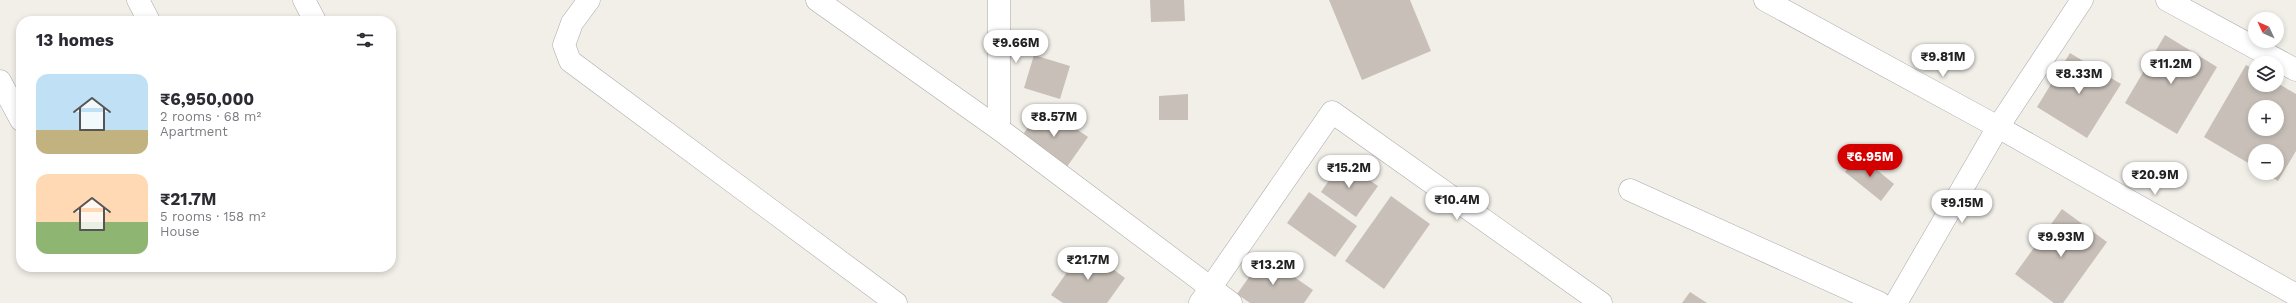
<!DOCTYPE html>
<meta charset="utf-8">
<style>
:root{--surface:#fff;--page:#f2f2f3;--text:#2b2b33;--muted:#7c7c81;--accent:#d40000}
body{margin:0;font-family:"Work Sans",sans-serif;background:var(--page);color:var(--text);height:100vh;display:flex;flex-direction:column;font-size:15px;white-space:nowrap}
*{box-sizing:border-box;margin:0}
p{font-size:13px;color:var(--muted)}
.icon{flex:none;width:22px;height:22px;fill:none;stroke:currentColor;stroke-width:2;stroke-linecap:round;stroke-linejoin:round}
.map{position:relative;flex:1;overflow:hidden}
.panel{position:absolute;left:16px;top:16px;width:380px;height:256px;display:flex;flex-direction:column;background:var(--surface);border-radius:16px;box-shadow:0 2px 6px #0003}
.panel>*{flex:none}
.needle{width:26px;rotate:314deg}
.buttons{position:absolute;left:2248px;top:12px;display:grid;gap:8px}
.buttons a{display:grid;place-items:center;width:36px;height:36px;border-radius:50%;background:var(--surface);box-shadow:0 2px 6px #0003;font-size:20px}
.price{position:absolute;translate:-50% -34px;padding:0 9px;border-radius:14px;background:#fff;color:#222;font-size:13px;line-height:26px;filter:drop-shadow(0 1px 2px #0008)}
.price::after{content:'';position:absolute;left:50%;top:24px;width:12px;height:9px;margin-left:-6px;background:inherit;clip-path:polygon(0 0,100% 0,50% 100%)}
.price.on{background:var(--accent);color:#fff}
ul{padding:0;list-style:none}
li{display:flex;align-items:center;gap:12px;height:100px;padding:0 20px}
li span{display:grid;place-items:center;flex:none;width:112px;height:80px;border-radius:12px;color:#555}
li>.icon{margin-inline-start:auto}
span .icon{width:48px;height:48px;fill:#fffc;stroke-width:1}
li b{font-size:17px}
h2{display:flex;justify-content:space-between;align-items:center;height:48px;padding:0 20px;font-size:17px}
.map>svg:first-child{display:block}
.building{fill:#c7bfb8;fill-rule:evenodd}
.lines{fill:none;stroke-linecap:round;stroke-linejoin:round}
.minor-casing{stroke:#a9a9a9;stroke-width:23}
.minor{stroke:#fff;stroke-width:22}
</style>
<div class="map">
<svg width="2296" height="303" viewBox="0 0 2296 303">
<rect width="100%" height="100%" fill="#f2efe9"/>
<g class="building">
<path d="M1150,0h34l1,21 -34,1z"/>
<path d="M1329,0h81l21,51 -69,29z"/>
<path d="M2165,35l52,32 -40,67 -52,-31z"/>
<path d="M2070,53l51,31 -34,54 -50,-31z"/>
<path d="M1034,55l36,11 -10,33 -36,-11z"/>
<path d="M2246,65l9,5v15h22v-2l19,11v57l-18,30 -13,-8h12v-22h-22v16l-51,-30zM2255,107h22v22h-22z"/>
<path d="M1188,94v26h-29v-24z"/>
<path d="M1043,106l45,31 -24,34 -45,-31z"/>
<path d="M1859,155l35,29 -13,17 -36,-29z"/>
<path d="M1342,161l36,25 -22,31 -35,-25z"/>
<path d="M1309,192l48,34 -22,31 -48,-34z"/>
<path d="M1391,196l39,28 -46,65 -39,-28z"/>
<path d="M2062,209l45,33 -44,61h-9l-39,-29z"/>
<path d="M1084,248l41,30 -18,25h-44l-12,-8z"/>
<path d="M1264,256l49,34 -9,13h-54l-13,-9z"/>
<path d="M1690,292l17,11h-25z"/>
</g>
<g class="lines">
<defs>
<g id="minor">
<path d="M138,0l11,21"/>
<path d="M304,0l11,21"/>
<path d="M589,0l-17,23 -8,22 6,16 326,242"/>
<path d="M817,0l182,129 232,174"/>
<path d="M999,0v129"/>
<path d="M1765,0l233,127 84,-127"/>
<path d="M2167,0l129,70"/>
<path d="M0,81l21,39"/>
<path d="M1630,190l250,113"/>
<path d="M1200,303l132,-191 269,191"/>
<path d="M1896,303l102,-176 298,168"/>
</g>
</defs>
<use href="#minor" class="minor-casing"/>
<use href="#minor" class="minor"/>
</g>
</svg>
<div class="buttons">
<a><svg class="needle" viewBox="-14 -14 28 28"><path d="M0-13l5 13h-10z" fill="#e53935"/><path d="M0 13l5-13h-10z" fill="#7c7c81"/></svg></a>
<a><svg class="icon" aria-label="layers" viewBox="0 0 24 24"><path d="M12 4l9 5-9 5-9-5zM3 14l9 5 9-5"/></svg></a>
<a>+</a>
<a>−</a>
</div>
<b class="price" style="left:1016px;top:64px">₹9.66M</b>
<b class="price" style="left:1943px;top:78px">₹9.81M</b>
<b class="price" style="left:2171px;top:85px">₹11.2M</b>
<b class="price" style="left:2079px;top:95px">₹8.33M</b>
<b class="price" style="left:1054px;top:138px">₹8.57M</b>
<b class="price on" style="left:1870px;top:178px">₹6.95M</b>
<b class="price" style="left:1349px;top:189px">₹15.2M</b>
<b class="price" style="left:2155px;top:196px">₹20.9M</b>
<b class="price" style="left:1457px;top:221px">₹10.4M</b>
<b class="price" style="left:1962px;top:224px">₹9.15M</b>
<b class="price" style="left:2061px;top:258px">₹9.93M</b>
<b class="price" style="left:1088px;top:281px">₹21.7M</b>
<b class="price" style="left:1273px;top:286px">₹13.2M</b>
<section class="panel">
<h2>13 homes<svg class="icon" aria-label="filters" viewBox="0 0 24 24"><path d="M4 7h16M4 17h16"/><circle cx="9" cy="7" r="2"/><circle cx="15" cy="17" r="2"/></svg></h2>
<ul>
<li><span style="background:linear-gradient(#bfe0f5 70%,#c2b280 0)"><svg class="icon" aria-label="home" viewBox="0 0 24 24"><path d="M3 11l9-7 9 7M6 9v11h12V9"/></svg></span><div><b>₹6,950,000</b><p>2 rooms · 68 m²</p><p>Apartment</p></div></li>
<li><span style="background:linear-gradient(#ffd9b3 60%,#8fb573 0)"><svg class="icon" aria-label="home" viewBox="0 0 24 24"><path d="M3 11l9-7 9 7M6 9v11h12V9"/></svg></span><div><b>₹21.7M</b><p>5 rooms · 158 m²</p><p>House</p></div></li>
</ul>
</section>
</div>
